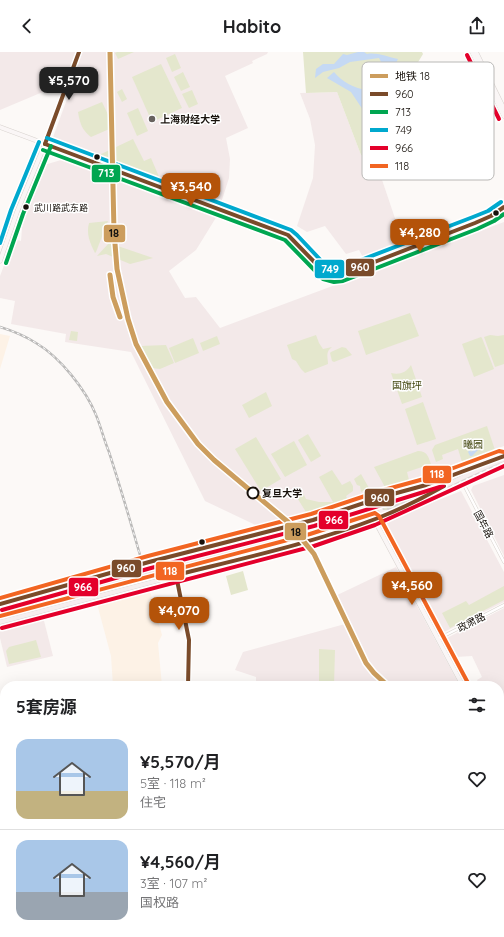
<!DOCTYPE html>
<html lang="zh">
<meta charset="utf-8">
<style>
:root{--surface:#fff;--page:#f6f6f6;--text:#202124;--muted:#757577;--line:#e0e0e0;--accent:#b45309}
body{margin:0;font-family:Quicksand,"Noto Sans SC",sans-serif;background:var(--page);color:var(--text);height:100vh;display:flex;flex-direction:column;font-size:15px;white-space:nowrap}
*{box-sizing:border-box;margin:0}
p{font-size:13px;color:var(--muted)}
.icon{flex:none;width:22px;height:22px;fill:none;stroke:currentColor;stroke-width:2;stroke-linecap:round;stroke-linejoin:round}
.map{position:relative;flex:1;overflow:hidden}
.drawer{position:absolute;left:0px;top:629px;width:504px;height:256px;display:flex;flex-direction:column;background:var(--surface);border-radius:16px 16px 0 0;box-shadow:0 4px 16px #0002}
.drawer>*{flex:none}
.price{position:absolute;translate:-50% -34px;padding:0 9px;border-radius:8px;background:var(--accent);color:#fff;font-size:13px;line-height:26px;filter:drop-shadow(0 1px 2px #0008)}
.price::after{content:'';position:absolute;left:50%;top:24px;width:12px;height:9px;margin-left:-6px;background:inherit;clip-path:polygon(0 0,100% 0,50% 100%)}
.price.on{background:#222;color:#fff}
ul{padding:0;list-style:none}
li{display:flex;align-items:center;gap:12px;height:100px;padding:0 16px}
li+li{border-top:1px solid var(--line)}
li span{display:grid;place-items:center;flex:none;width:112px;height:80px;border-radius:12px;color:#555}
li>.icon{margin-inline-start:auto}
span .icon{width:48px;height:48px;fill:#fffc;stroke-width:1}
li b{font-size:17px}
h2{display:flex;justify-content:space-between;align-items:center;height:48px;padding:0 16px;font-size:17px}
header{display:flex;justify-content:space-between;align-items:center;height:52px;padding:0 16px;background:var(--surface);font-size:18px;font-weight:700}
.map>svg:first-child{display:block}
.built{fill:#fdf2e6}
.education{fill:#f3e9e9}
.green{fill:#e4e7cd}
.forest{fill:#dcdfc3}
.water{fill:#c5d9f4;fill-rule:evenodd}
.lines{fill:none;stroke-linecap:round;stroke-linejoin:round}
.highway-tunnel{stroke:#dad6d4;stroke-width:5;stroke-dasharray:5 2.5;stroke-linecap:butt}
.street-casing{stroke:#d8d3cf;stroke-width:3.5}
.secondary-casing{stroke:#d8d3cf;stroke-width:5}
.primary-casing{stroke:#d9d6d5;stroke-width:5}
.highway-casing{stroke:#d9d6d5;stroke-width:6}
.street{stroke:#fffefe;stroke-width:2.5}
.secondary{stroke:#faf6f6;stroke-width:4}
.primary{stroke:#f6eeee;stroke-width:4}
.highway{stroke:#f1e4e3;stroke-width:5}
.rail-casing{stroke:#bab9b8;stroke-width:2.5}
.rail{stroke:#fff;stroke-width:1;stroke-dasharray:3;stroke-linecap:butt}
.bus-1-casing{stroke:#fff;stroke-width:7}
.bus-2-casing{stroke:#fff;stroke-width:7}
.bus-3-casing{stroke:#fff;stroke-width:7}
.bus-4-casing{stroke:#fff;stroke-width:7}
.bus-5-casing{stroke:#fff;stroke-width:7}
.bus-1{stroke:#7a4b2a;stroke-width:4}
.bus-2{stroke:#00a651;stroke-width:4}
.bus-3{stroke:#00a9ce;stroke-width:4}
.bus-4{stroke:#e4002b;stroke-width:4}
.bus-5{stroke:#f26522;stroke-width:4}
.metro-1-casing{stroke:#fff;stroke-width:8}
.metro-1{stroke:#cc9d5d;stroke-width:5}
.poi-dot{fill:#67625e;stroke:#fff;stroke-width:1.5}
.bus-dot{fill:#17110b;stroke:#fff;stroke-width:1.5}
.stop-dot{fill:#fff;stroke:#17110b;stroke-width:2}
.labels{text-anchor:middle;stroke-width:3;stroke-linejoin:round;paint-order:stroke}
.bus-label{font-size:9px;fill:#17110b;stroke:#fff;text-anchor:start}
.poi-label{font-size:10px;font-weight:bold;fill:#17110b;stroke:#fff;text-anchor:start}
.park-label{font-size:10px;fill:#40450d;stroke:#fff}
.stop-label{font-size:10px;font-weight:bold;fill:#17110b;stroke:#fff;text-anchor:start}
.street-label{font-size:10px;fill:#17110b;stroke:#fff}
.key{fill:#fff;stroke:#b9b8b6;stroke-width:1}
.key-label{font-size:11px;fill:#17110b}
.line-badge{stroke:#fff;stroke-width:1.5}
.badge-label{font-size:11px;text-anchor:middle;font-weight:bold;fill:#fff}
.pale-badge-label{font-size:11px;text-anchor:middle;font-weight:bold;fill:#111}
</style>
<header><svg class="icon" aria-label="back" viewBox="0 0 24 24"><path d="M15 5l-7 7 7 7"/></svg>Habito<svg class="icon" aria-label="share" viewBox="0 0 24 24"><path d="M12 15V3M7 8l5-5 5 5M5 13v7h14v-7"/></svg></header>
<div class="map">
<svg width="504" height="885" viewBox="0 0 504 885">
<rect width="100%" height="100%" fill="#fcf9f7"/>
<g class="built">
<path d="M0,282l10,2 -10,33z"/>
<path d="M149,535l13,48 -4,8 4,43h-49l-2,-30 -15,-56z"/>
</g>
<g class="education">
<path d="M0,0h268l-1,2 -15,7 1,2 -28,13 23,52 -22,10 4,21 -1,19 -8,25 -169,-63 18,-49 -13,-5 -57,24z"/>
<path d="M337,40l24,63 15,7 28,83 -39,16 -6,-11 -13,4 -21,-28 -18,6 -10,-6 16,-48 2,-33 -5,-26 -10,-26z"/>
<path d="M68,106l149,58 -21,34 -27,21 16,27 11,-1 24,31 284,-106v224l-197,72 -43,11 -59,-28 -74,-149 -66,-10 1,-8 -55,-10 4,-23 -15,-3v-22l14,-37 7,2 2,-25 21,-51z"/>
<path d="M504,423v81l-33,-66 2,-4z"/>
<path d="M461,439l43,81v30l-64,32 -57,-108 1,-4z"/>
<path d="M396,515l64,119h-204v-9l-21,-7 8,-18 102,-28 -14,-26z"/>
<path d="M504,556v110l-5,4v-36h-19l-3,-6 5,-3 -10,-21 -16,1 -9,-19z"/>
<path d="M42,561l11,43 -46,11 -7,-29v-14z"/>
<path d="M499,685l5,3v105l-5,-2z"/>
</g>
<g class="green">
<path d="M117,0h17l-16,7 -3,-6z"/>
<path d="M303,0h119l1,2 -14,23 13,20 -46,65 -15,-7 -24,-63 -31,1z"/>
<path d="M175,2l6,14 -9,4 -6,-14z"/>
<path d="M161,12l21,44 -30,14 -20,-45z"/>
<path d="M183,20l7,15 -9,4 -7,-14z"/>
<path d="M122,37l5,10 -5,3 -5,-10z"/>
<path d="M192,38l6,14 -9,4 -7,-14z"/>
<path d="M102,50l12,25 -23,10c-9,-7 -11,-13 -13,-25z"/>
<path d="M138,56l10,23 -11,5 -10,-23z"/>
<path d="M133,87l11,22 7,-3 9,21 -61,-24z"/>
<path d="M108,169l-12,31 -1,1c-5,-10 -9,-19 -6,-30z"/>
<path d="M109,191l44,15 -23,6 -24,-10 -9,2z"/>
<path d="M410,261l9,23 -53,19 -8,-24z"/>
<path d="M71,279l7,1 -1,9 -8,-1z"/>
<path d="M316,283l3,8 4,6 9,-2c-7,5 -4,10 -4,17l-23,9 -4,-4 -5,-8 -4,-2 -5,-14z"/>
<path d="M490,283l8,1 6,-1v29l-9,3 -11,-30z"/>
<path d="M217,284l3,8 -17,7 -3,-8z"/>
<path d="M481,285l1,1 12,31 -20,8 -12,-33z"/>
<path d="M193,286l6,15 -24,10 -6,-15z"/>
<path d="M166,293l8,18 -14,6 -9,-1 -11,-22z"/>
<path d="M342,295l4,1 6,7 -18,7 -2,-1 -2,-8 1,-1z"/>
<path d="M411,313l11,32 -20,7 -11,-31c8,2 15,0 20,-8z"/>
<path d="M266,340l6,14 -23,12 -7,-13z"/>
<path d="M423,350l13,37 -19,6 -12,-36z"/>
<path d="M487,374l8,24 -33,12 -4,-13 -16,6 1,4 -7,3 -4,-12 3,-5z"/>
<path d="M308,382l13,22 -10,6 -13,-22z"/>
<path d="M256,385l25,42 -20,12 -26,-42z"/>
<path d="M294,389l13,24 -22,12 -14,-23z"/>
<path d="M418,399c9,0 10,5 13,13l-24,8 2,8 -23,9 -12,-22z"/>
<path d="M332,418l10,15 8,-4 3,5v5l-7,5 3,6 -39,14 -2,-4h-2l-10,-16 7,-3 3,6 13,3h14l-14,-25z"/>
<path d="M361,422l8,14 -8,4 -1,-6 -3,-1 -3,-6z"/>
<path d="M436,432l3,1 -2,3 -49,23 -7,-1 -2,-4 4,-5z"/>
<path d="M378,449l-1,8 7,5 -10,3 -4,-10z"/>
<path d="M243,519l5,19 -17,5 -5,-19z"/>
<path d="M504,534v14l-54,28 -8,-15 24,-12 3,4z"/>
<path d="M36,588l5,17 -32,7 -3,-13 3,-4z"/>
<path d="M319,597l16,1 -1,36h-15z"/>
<path d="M499,737l5,2v53l-5,-2z"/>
<path d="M499,834l5,1v50h-18l-10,-5h23z"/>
</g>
<path class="forest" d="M294,883l125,2h-123z"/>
<g class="water">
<path d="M358,0h6l3,2c9,-2 21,3 31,5l-4,8 8,7 2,8 -11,19 2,8 -4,5 -15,1 -13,-5 -12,-18 -24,-14 7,-6c8,10 20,16 32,18l7,-7 7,-2 6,7 5,-3 4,-4 -2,-9 -6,-5 -4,10 -6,2 -1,-2 5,-15 -2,-4 -29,4 -11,6 -16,4 -8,6 1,-9 7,-5h11l9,-10 4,1zM379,35l3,2 6,15 -11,4 -9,-2 2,-5 -5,-7z"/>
<path d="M474,391l5,1 1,4 -8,8h-2l-2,-4 2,-2 1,2 2,-2 2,-3z"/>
<path d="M455,880h21l10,5h-26z"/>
</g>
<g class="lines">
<g class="highway-tunnel">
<path d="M470,415l34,-14"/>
<path d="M447,434l57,-21"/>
<path d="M363,458l53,-21"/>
<path d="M366,465l48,-18"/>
</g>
<defs>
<g id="street">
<path d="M464,433l40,77"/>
<path d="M438,587l66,-34"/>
<path d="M499,794l5,2"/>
<path d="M0,866h5"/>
<path d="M265,880l1,1"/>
</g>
<g id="secondary">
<path d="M472,0l32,64"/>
<path d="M476,0l28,57"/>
<path d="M0,75l250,93 38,15 5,4 33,35 9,2 6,-1 134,-52 16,-7 13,-9"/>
<path d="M0,209l17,-49 30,-73 32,-87"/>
<path d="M374,467l89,167"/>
<path d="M176,523l13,65 -1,46"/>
<path d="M499,674l5,-5"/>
<path d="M499,682l5,2"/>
<path d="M0,741l5,2"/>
<path d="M0,764l5,-13"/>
<path d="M193,880l5,5"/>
<path d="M271,885l6,-5"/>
</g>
<g id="primary">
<path d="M386,447l-7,3 -1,4 4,6h5"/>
<path d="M374,467l-5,-11 1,-3 4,-3"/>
<path d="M133,514l180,-46 69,-23 44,-12 78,-29"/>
<path d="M0,552l101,-28"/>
<path d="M0,570l312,-82c20,-6 41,-12 61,-20 44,-19 86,-43 131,-61"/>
</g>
<g id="highway">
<path d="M99,524l81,-18"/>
<path d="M0,558l281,-75 82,-25"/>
<path d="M0,565l71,-20 253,-67 42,-13"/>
</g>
</defs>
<use href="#street" class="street-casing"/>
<use href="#secondary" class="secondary-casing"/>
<use href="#primary" class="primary-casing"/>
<use href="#highway" class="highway-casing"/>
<use href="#street" class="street"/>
<use href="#secondary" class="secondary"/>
<use href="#primary" class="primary"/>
<use href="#highway" class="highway"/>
<defs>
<path id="rail" d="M0,275c13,4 25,9 36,16 24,14 50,47 60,72 5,12 8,25 13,37 11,34 21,68 31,103"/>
</defs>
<use href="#rail" class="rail-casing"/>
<use href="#rail" class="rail"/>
<defs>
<g id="bus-1">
<path d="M45,92l243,91 38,39 9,2 6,-1 134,-52 16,-7 13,-9"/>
<path d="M45,92l34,-92"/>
<path d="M0,552l149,-42 164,-42 69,-23 44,-12 78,-29"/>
<path d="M188,634l1,-46 -13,-65c68,-17 137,-32 202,-57 23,-9 45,-20 66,-32"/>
</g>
<g id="bus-2">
<path d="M43,98l242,90 38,39 11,3 9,-1 134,-52 17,-8 10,-7"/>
<path d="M6,211l17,-49 28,-68"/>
</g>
<g id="bus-3">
<path d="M47,86l244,92 6,5 32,34 6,1 138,-53 15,-6 13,-9"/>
<path d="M0,191l11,-33 28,-68"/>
</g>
<g id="bus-4">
<path d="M467,3l32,64"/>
<path d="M2,558l149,-42 163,-42 129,-40"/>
<path d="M2,576l312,-82 61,-21 129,-59"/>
</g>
<g id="bus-5">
<path d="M0,546l148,-42 163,-42 69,-23 44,-12 75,-28 5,1"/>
<path d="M0,564l310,-82 65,-21 4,3 89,167"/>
</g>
</defs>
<use href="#bus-1" class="bus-1-casing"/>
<use href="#bus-2" class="bus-2-casing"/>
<use href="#bus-3" class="bus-3-casing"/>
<use href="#bus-4" class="bus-4-casing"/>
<use href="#bus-5" class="bus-5-casing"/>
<use href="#bus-1" class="bus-1"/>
<use href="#bus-2" class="bus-2"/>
<use href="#bus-3" class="bus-3"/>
<use href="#bus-4" class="bus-4"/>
<use href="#bus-5" class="bus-5"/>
<defs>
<g id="metro-1">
<path d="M110,0l4,179 3,38 11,50 8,25 31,58 31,42 16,16 74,62 26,32 52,109 8,10 14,13"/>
<path d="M110,223l3,22 7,20"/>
</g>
</defs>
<use href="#metro-1" class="metro-1-casing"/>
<use href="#metro-1" class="metro-1"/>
</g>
<circle class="poi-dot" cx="152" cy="67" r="4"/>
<g class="bus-dot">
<circle cx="97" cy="105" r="3.5"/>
<circle cx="26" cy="155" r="3.5"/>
<circle cx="496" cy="161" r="3.5"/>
<circle cx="202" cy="490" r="3.5"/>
</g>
<circle class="stop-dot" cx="253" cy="441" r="5.5"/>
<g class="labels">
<g class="bus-label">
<text x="34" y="159">武川路武东路</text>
</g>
<g class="poi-label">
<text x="160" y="71">上海财经大学</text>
</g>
<g class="park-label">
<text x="407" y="337">国旗坪</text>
<text x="473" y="396">曦园</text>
</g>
<g class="stop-label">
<text x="262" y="445">复旦大学</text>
</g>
<g class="street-label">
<text transform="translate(484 472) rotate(62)" y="4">国年路</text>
<text transform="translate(471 570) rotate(-27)" y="4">政肃路</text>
</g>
</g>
<rect x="362" y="10" width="132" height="118" rx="6" class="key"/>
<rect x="370" y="22" width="18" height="4" fill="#cc9d5d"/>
<rect x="370" y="40" width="18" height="4" fill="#7a4b2a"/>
<rect x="370" y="58" width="18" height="4" fill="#00a651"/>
<rect x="370" y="76" width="18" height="4" fill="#00a9ce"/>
<rect x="370" y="94" width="18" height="4" fill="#e4002b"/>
<rect x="370" y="112" width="18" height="4" fill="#f26522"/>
<g class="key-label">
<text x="395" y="28">地铁 18</text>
<text x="395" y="46">960</text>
<text x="395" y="64">713</text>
<text x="395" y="82">749</text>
<text x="395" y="100">966</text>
<text x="395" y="118">118</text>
</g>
<g class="line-badge">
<rect x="91" y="112" width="30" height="19" rx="4" fill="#00a651"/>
<rect x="103" y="172" width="23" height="19" rx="4" fill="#cc9d5d"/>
<rect x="345" y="206" width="30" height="19" rx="4" fill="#7a4b2a"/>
<rect x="314" y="207" width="31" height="20" rx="4" fill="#00a9ce"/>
<rect x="422" y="413" width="30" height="19" rx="4" fill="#f26522"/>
<rect x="364" y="436" width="31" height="19" rx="4" fill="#7a4b2a"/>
<rect x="318" y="458" width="31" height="20" rx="4" fill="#e4002b"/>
<rect x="284" y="470" width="23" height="19" rx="4" fill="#cc9d5d"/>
<rect x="111" y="507" width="31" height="19" rx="4" fill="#7a4b2a"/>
<rect x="155" y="509" width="30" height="20" rx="4" fill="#f26522"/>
<rect x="68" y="525" width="31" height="20" rx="4" fill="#e4002b"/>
</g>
<g class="badge-label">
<text x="106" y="125">713</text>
<text x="360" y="219">960</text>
<text x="330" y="221">749</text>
<text x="437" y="426">118</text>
<text x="380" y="450">960</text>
<text x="334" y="472">966</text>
<text x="126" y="520">960</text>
<text x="170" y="523">118</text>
<text x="83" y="539">966</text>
</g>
<g class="pale-badge-label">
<text x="114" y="185">18</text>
<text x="296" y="484">18</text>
</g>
</svg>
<b class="price on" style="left:69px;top:49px">¥5,570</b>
<b class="price" style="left:191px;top:155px">¥3,540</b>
<b class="price" style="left:420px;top:201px">¥4,280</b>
<b class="price" style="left:412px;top:554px">¥4,560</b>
<b class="price" style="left:179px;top:579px">¥4,070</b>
<section class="drawer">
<h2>5套房源<svg class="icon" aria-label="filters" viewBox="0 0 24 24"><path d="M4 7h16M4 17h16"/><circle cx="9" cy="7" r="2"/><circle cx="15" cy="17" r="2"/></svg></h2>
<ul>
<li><span style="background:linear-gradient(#a9c7e8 65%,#c2b280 0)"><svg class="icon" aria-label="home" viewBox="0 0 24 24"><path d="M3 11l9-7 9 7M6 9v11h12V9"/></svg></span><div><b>¥5,570/月</b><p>5室 · 118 m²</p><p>住宅</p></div><svg class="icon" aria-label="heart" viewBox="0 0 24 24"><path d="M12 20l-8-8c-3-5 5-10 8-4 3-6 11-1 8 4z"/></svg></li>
<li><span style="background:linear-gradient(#a9c7e8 65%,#9aa5b1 0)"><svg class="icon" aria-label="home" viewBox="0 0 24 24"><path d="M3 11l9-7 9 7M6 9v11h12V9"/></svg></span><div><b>¥4,560/月</b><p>3室 · 107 m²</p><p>国权路</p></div><svg class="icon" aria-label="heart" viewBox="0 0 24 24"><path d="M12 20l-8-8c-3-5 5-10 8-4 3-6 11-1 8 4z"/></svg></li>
</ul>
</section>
</div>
